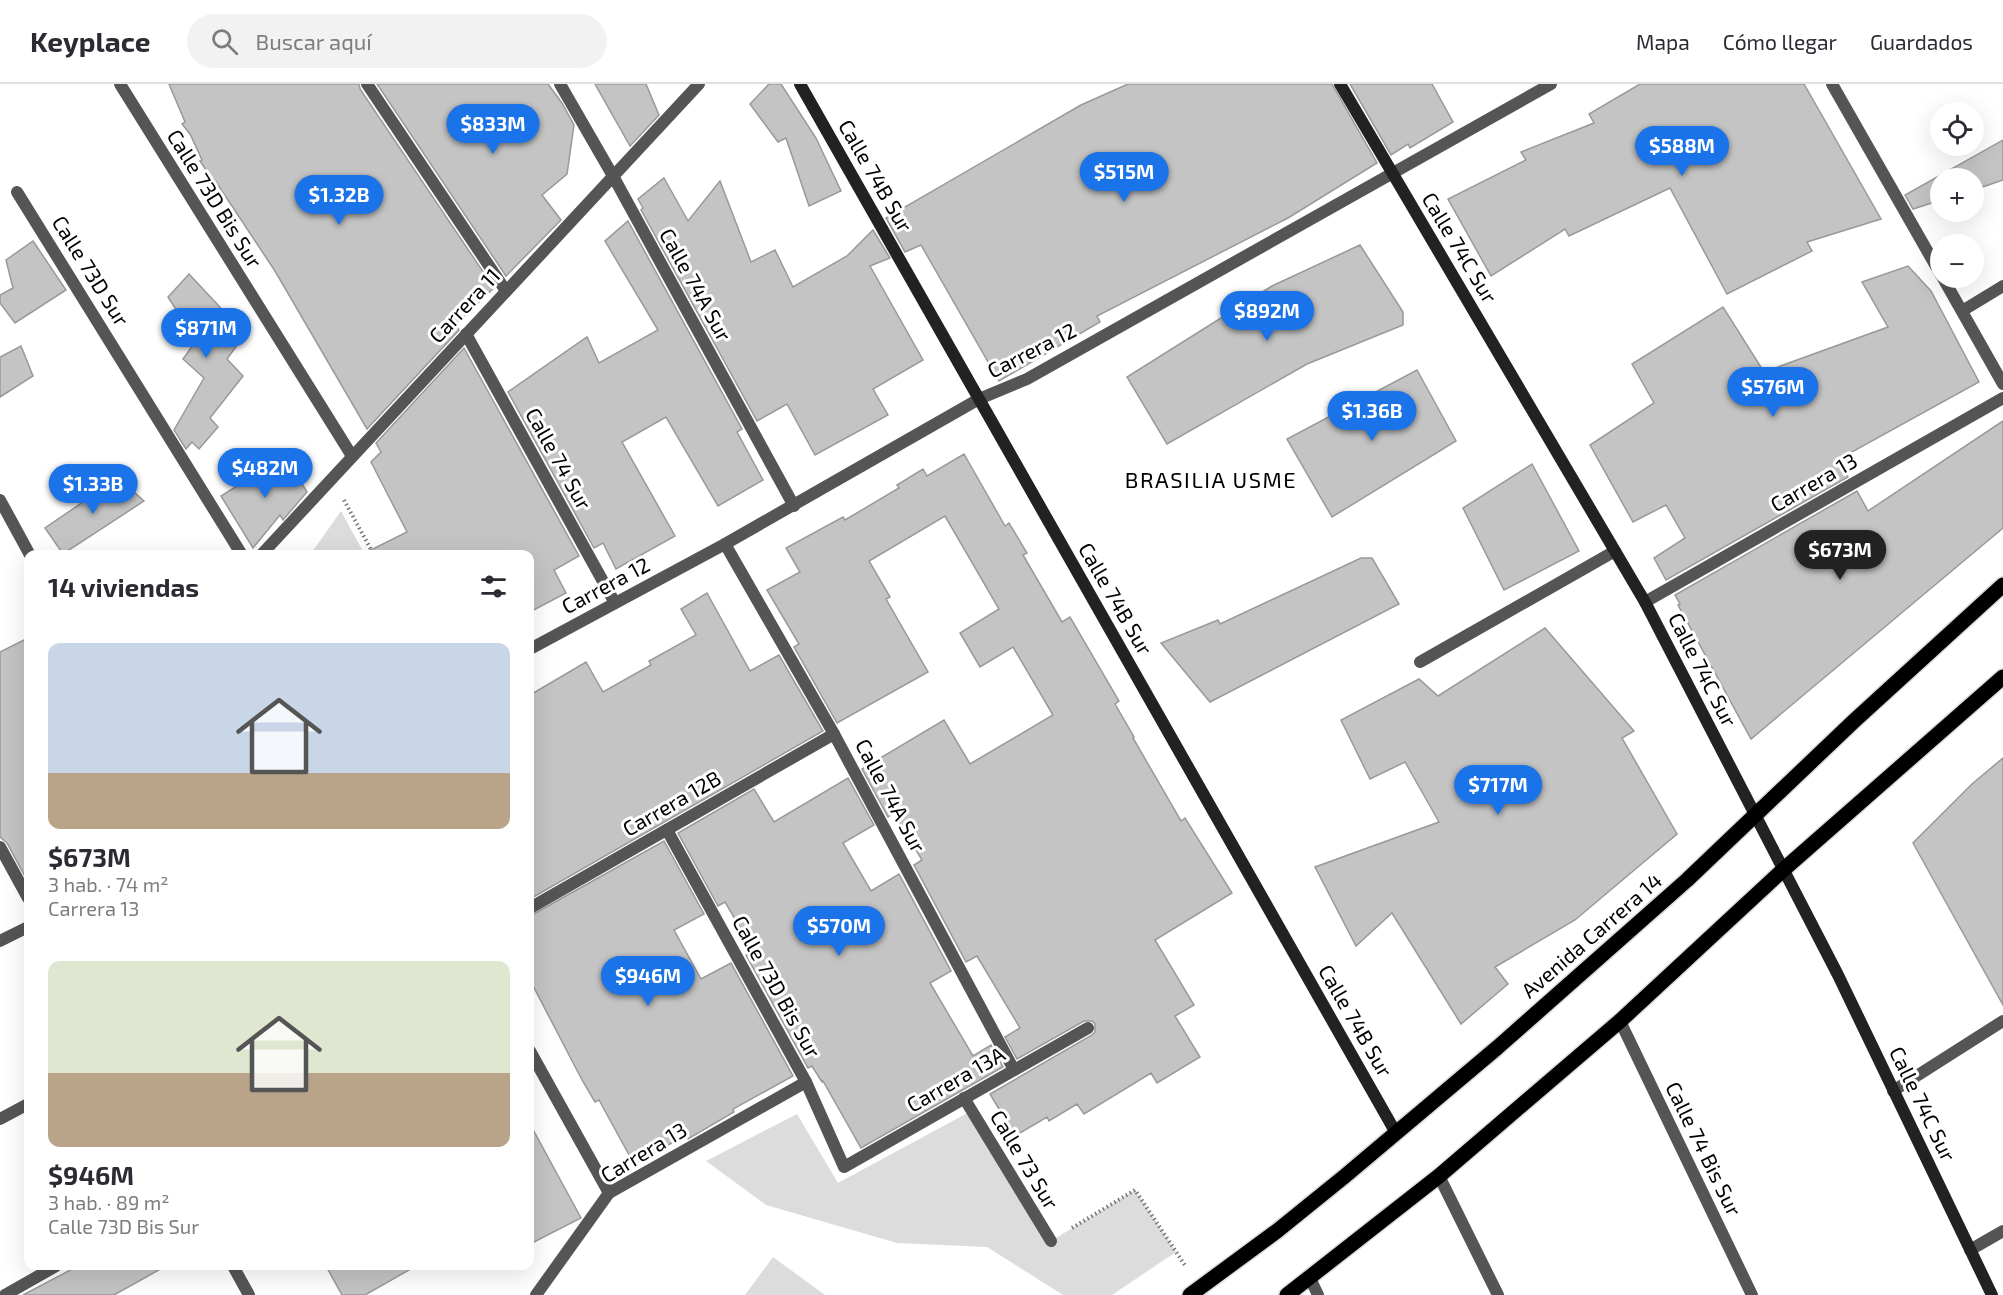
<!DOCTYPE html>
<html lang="es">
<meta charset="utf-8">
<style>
:root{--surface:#fff;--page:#f2f2f3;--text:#2b2b33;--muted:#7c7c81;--line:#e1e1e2;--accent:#1a73e8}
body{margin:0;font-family:"Exo 2",sans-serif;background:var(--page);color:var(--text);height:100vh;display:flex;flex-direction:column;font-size:22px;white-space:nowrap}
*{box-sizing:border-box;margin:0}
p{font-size:20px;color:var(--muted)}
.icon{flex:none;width:33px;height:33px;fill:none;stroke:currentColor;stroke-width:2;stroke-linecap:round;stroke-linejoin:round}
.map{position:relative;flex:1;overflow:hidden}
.panel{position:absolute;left:24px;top:466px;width:510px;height:720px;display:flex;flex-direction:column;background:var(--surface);border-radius:12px;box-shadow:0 6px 24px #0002}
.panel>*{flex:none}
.controls{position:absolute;left:1930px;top:18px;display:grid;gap:12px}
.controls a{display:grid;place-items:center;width:54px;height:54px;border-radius:50%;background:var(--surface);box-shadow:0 6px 24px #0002;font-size:30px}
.price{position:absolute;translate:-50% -51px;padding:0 14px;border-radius:21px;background:var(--accent);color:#fff;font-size:20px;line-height:39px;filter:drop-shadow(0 2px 3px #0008)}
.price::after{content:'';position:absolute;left:50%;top:36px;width:18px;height:14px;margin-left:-9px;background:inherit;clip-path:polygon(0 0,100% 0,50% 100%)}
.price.selected{background:#222;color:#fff}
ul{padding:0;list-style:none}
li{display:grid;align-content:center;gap:12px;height:318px;padding:0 24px}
li span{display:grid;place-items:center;height:186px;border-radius:12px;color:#555}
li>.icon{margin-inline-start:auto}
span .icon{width:108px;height:108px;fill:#fffc;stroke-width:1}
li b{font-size:26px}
h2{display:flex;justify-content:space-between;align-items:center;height:72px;padding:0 24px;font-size:26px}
header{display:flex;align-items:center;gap:36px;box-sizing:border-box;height:84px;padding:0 30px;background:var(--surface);border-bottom:2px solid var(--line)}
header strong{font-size:28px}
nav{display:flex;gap:33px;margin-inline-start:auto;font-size:21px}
.search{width:420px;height:54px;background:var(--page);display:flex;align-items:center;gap:15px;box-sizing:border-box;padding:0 21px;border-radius:33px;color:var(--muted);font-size:22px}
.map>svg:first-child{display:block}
.green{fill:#dcdcdc}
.building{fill:#c4c4c4;stroke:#999;stroke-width:1.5}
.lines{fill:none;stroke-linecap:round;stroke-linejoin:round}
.primary-casing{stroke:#dbdbdb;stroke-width:18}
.path{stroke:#777;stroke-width:4;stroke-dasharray:1.5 3;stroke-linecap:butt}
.street{stroke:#555;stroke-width:12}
.secondary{stroke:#222;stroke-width:12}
.primary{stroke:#000;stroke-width:15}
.labels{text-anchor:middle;stroke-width:6;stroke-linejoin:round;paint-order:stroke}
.street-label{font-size:21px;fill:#000;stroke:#fff}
.neighbourhood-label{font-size:22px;letter-spacing:1.5px;fill:#000;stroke:#fff}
</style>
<header>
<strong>Keyplace</strong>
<div class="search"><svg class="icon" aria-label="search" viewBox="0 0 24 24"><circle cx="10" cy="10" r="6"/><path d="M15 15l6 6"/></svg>Buscar aquí</div>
<nav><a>Mapa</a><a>Cómo llegar</a><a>Guardados</a></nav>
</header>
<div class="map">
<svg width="2003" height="1211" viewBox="0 0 2003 1211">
<rect width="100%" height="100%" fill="#fff"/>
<g class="green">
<path d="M341,427l24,44h-55z"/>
<path d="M971,1027l80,130 84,-51 41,62 -64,43h-49l-76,-48 -90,-4 -131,-38 -60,-44 91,-47 41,69z"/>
<path d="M773,1173l52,38h-80z"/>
</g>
<g class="building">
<path d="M169,0h190l1,5 134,199 -38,36 3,6 -92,99 -92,-158 -59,-89 -1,1 -15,-22 2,-1 -12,-26 -8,-10 3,-2z"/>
<path d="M377,0h171l14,19 12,22 -7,49 -25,21 19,25 -55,56z"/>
<path d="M595,0h51l13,31 -29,31z"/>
<path d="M769,0h12l35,54 25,53 -32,15 -23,-68 -8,4 -28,-38z"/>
<path d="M1128,0h204l45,79 -89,55 -191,98 3,6 -101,59 -78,-136 -16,7 -19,-34 195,-113z"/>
<path d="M1350,0h82l21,38 -43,26 -2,-4 -17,11z"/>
<path d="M1640,0h164l77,135 -74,23 5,9 -85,43 -57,-106 -101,48 -4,-7 -74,47 -43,-77 78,-39 -5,-8 73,-29 -5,-9z"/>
<path d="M2003,56v40l-29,10v-12h-33v22l-28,9 -8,-14z"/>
<path d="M664,94l24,43 32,-40 31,81 24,-12 18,37 54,-31 26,-26 17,28 -20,8 53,94 -50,29 15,26 -73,40 -28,-51 -30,17 -116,-211 2,-2 -5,-9z"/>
<path d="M628,137l114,208 -5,3 26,48 -45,26 -52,-89 -44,25 53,94 -59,33 -13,-26 -9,5 -86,-156 79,-55 12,26 59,-33 -53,-89z"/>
<path d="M33,157l33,49 -51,33 -15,-20v-8l13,-7 -7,-28z"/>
<path d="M1360,161l43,67v13l-96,39 -140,80 -40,-67 145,-91z"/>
<path d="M1908,182l23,25 48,91 -140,77 9,18 -182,103 -12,-22 31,-20 -19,-33 -33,17 -43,-77 64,-42 -22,-39 91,-57 41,65 124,-45 -26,-45z"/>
<path d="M189,190l42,45 12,18 -16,22 16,17 -33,42 8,9 -19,22 -7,-7 -6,7 -12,-19 30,-52 -21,-19 13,-18 -28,-44z"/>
<path d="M21,262l12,30 -33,21v-40z"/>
<path d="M464,264l115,208 -25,14 12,23 -36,19v-57h-169l46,-23 -36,-70 10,-10 -5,-9z"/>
<path d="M1417,286l39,71 -124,76 -45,-78z"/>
<path d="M2003,337v107l-252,211 -73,-134 2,-1 -5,-9 182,-104 11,20z"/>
<path d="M964,370l41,72 4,-3 18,30 -4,2 39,67 8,-5 49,84 -4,3 19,33 -1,1 48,83 4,-3 47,75 -77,47 39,65 -19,11 25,41 -43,26 -6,-10 -67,41 -7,-10 -28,17 -2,-4 -32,19 -25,-42 102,-59 3,-3v-8l-3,-3h-8l-67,38 -12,-22 15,-9 -43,-72 -11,6 -52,-97 8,-5 -28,-47 -6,4 -26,-48 82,-49 26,44 83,-49 -40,-68 -33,20 -20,-34 39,-24 -54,-93 -76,45 21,36 -4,2 42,73 -91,51 -43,-76 5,-3 -32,-54 33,-18 -14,-24 57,-31 2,3 54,-32 -2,-3 26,-16 4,7z"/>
<path d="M285,372l22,36 -24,28 -3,-5 -27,33 -32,-52z"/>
<path d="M1532,380l47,87 -75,39 -41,-82z"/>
<path d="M118,394l26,23 -81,53 -18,-26z"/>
<path d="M1361,474h11l27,46 -189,98 -49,-59 57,-23 2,4z"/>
<path d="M707,509l43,78 29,-16 44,76 -293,168v-204l56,-33 17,30 48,-27 -2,-4 47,-26 -15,-26z"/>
<path d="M1545,544l89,103 -12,7 55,96 -102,86 -80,47 13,17 -47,40 -69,-111 -36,33 -41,-79 124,-45 -34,-60 -35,17 -29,-59 78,-41 19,17z"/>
<path d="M28,554v244l-21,-39 -7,-6v-185z"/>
<path d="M2003,674v247l-90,-162 59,-59z"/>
<path d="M848,694l26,47 -31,18 28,48 28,-17 52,97 -21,12 43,73 18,-11 12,22 -142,81 -38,-67 -1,1 -10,-16 -4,2 -62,-113 8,-4 -29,-49 -7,4 -40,-73 76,-44 20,33z"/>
<path d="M664,757l40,73 -30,16 27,49 30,-16 62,113 -60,33 1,3 -46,27 -2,-4 -52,29 -35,-64 -4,2 -13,-22 -52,-100v-64z"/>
<path d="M530,1040l51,94 -51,26z"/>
<path d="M78,1182h88l-52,29h-91z"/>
<path d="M326,1182h90l-51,29h-23z"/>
</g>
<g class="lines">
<defs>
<g id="primary">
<path d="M1190,1211l87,-64 68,-55 153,-129 189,-167 167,-159 149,-136"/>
<path d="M1287,1211l152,-119 181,-155 163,-151 220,-193"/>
</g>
</defs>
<use href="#primary" class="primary-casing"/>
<g class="path">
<path d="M344,416l30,55"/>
<path d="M1072,1144l63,-38 51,77"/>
</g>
<g class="street">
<path d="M120,0l232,372"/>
<path d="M367,0l139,207"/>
<path d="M560,0l53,92 181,330"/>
<path d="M1832,0l109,191"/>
<path d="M17,108l225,363"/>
<path d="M1943,194l60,106"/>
<path d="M1962,227l41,-25"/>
<path d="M466,250l149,269"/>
<path d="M0,416l30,55"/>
<path d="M725,460l109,190 180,336"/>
<path d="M261,471l438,-471"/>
<path d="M1645,518l358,-204"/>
<path d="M530,565l195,-105 254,-145 48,-20 524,-295"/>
<path d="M1420,578l195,-111"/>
<path d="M667,746l139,252 38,85 244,-139"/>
<path d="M0,763l28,51"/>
<path d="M530,824l304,-174"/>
<path d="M0,857l28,-14"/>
<path d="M1620,937l132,274"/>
<path d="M530,967l79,142"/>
<path d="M1893,1007l110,-70"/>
<path d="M964,1014l87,143"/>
<path d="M0,1035l28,-15"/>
<path d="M1439,1092l59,119"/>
<path d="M1970,1166l33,-19"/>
<path d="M233,1182l16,29"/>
<path d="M1310,1194l8,17"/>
<path d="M5,1211l51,-29"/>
<path d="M536,1211l73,-102 197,-111"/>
</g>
<g class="secondary">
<path d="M800,0l596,1049"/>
<path d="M1340,0l305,518 193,373 154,320"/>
</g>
<use href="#primary" class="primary"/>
</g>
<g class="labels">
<g class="street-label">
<text transform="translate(875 92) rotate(60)" y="7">Calle 74B Sur</text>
<text transform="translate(214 115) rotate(58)" y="7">Calle 73D Bis Sur</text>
<text transform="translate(1459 164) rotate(59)" y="7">Calle 74C Sur</text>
<text transform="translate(90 187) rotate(58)" y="7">Calle 73D Sur</text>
<text transform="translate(695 201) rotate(61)" y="7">Calle 74A Sur</text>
<text transform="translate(465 222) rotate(-47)" y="7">Carrera 11</text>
<text transform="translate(1032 267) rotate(-27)" y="7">Carrera 12</text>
<text transform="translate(558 375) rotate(61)" y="7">Calle 74 Sur</text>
<text transform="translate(1814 399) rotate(-30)" y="7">Carrera 13</text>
<text transform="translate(606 502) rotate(-28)" y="7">Carrera 12</text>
<text transform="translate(1115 515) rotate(60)" y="7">Calle 74B Sur</text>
<text transform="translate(1702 586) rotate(63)" y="7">Calle 74C Sur</text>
<text transform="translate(890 712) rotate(62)" y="7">Calle 74A Sur</text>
<text transform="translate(672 720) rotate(-30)" y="7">Carrera 12B</text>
<text transform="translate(1592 852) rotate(-41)" y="7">Avenida Carrera 14</text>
<text transform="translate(776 903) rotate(61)" y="7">Calle 73D Bis Sur</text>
<text transform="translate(1355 937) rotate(60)" y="7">Calle 74B Sur</text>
<text transform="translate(956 996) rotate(-30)" y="7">Carrera 13A</text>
<text transform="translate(1922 1020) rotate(64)" y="7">Calle 74C Sur</text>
<text transform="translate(1703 1065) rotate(64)" y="7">Calle 74 Bis Sur</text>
<text transform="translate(644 1069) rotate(-31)" y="7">Carrera 13</text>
<text transform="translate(1024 1076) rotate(59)" y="7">Calle 73 Sur</text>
</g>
<g class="neighbourhood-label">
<text x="1211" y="404">BRASILIA USME</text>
</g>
</g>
</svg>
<div class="controls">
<a><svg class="icon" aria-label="locate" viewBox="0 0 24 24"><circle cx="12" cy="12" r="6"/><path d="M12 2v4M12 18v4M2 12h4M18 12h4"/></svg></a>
<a>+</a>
<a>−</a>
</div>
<b class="price" style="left:493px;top:71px">$833M</b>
<b class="price" style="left:1682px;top:93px">$588M</b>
<b class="price" style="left:1124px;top:119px">$515M</b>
<b class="price" style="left:339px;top:142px">$1.32B</b>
<b class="price" style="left:1267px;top:258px">$892M</b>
<b class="price" style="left:206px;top:275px">$871M</b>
<b class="price" style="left:1773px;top:334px">$576M</b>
<b class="price" style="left:1372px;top:358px">$1.36B</b>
<b class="price" style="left:265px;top:415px">$482M</b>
<b class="price" style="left:93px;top:431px">$1.33B</b>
<b class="price selected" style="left:1840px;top:497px">$673M</b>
<b class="price" style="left:1498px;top:732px">$717M</b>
<b class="price" style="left:839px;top:873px">$570M</b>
<b class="price" style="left:648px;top:923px">$946M</b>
<section class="panel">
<h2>14 viviendas<svg class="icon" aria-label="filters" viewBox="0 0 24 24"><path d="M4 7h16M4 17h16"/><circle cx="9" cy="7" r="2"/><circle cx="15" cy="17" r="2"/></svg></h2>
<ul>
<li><span style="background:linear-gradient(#c9d6e8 70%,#b9a48a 0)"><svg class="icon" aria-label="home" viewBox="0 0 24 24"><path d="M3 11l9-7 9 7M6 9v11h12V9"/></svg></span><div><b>$673M</b><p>3 hab. · 74 m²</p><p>Carrera 13</p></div></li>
<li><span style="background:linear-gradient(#dfe7d0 60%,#b9a48a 0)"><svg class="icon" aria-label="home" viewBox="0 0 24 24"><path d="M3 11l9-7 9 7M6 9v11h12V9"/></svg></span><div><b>$946M</b><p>3 hab. · 89 m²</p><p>Calle 73D Bis Sur</p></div></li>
</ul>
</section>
</div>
